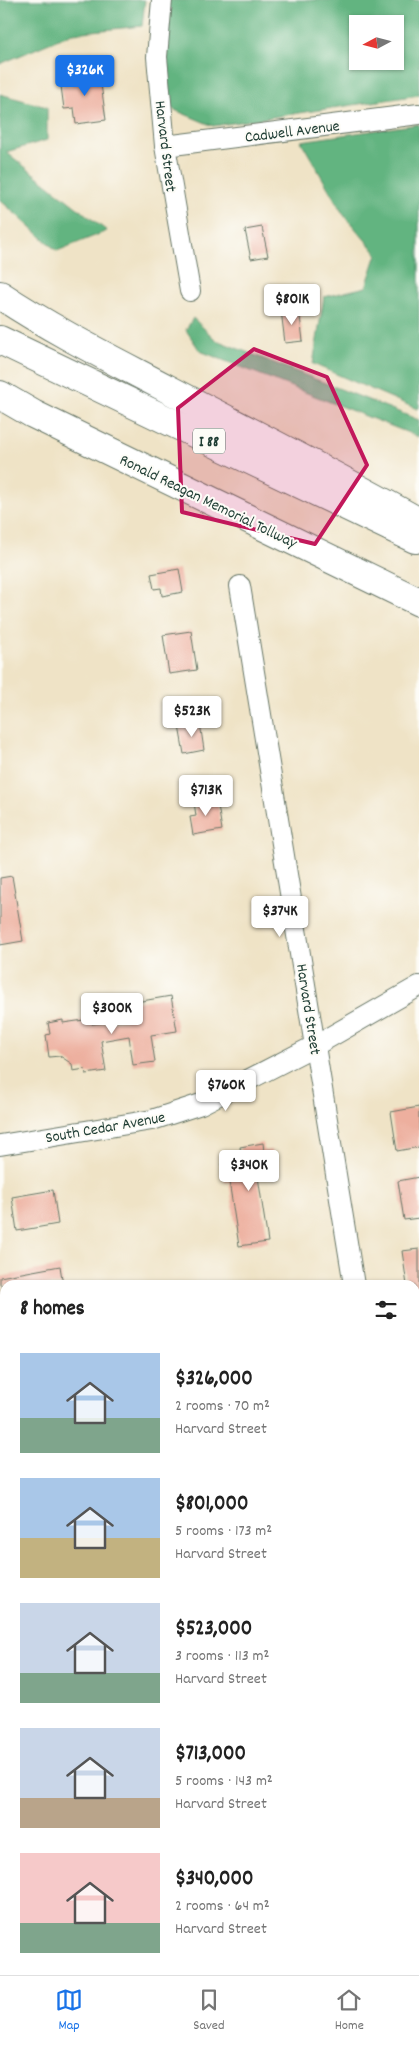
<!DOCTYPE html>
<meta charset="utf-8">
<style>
:root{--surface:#fff;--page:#f6f6f6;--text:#222;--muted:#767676;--line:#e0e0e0;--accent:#1a73e8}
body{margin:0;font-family:Dekko,sans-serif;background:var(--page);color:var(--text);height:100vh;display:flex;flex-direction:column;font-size:19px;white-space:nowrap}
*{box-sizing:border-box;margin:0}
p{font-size:16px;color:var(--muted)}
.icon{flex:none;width:28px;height:28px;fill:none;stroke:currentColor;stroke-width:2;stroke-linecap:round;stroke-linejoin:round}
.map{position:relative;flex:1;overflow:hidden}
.side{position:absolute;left:0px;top:1280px;width:420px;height:695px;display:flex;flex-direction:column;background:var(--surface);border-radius:15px 15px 0 0;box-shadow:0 1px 4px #0004}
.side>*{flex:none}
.needle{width:32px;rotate:263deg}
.buttons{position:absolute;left:349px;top:15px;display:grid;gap:10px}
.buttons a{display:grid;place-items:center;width:55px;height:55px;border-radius:0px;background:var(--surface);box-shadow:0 1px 4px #0004;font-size:25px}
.price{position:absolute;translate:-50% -42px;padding:0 11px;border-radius:5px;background:#fff;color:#222;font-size:16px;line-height:32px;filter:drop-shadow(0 1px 2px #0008)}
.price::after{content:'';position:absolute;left:50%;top:30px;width:15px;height:11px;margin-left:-8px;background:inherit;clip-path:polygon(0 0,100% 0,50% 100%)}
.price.selected{background:var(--accent);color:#fff}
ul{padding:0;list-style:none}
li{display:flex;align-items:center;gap:15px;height:125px;padding:0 20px}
li span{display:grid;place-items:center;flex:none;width:140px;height:100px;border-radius:0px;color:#555}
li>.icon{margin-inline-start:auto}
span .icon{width:60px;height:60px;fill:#fffc;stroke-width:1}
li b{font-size:21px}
h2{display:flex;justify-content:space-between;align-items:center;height:60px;padding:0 20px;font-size:21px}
.tab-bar{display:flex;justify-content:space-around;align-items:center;height:70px;border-top:1px solid var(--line);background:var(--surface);font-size:14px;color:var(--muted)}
.tab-bar a{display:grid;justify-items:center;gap:2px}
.tab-bar .selected{color:var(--accent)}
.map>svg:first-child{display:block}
.forest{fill:#62b480;stroke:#40785a;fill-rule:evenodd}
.building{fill:#edaf9e}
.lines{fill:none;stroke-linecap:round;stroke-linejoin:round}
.street-casing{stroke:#687767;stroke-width:22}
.highway-casing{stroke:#687767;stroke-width:30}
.street{stroke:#fff;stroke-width:20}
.highway{stroke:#fff;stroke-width:28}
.marked{fill:#c2185b;fill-opacity:0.2;stroke:#c2185b;stroke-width:4;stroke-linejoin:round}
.labels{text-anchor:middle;stroke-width:4;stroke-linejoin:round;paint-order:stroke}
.shield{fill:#fdfcf7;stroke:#62766e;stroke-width:1}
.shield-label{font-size:15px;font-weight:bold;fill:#1f3d34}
.street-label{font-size:16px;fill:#1f3d34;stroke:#fdfcf7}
</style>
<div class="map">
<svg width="419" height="1975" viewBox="0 0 419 1975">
<rect width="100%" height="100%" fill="#fdfcf7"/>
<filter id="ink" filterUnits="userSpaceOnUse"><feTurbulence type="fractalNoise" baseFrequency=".02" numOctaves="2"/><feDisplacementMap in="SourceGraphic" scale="10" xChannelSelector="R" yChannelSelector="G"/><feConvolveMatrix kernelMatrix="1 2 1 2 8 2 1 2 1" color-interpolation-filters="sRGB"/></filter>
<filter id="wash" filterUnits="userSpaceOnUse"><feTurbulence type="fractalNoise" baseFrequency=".0096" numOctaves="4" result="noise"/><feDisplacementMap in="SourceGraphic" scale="20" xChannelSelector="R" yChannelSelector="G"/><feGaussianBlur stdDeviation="1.12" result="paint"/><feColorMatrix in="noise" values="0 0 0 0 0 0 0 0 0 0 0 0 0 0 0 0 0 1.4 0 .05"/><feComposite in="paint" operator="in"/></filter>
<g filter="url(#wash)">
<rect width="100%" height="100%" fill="#efe3c6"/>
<g class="forest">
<path d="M0,0h145l-3,26 -69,7 -73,31z"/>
<path d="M169,0h250v95l-206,31 -43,-18 -6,-57zM358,24h37v37h-37z"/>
<path d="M0,94l47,13v33l-41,12 101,79 -50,20 -57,-51z"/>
<path d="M419,124v284l-2,1 -104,-45 11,-67 42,-10 11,-33 -34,-40 -42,-73z"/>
<path d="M193,318l23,22 203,80v17l-219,-86 -14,-21z"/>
</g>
<g id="blocks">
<g class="building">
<path d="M99,70l7,50 -30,4 -2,-16 -10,1 -3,-23 11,-1 -1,-11z"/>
<path d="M262,227l6,29 -17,3 -6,-29z"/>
<path d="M299,308l4,33 -18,2 -4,-33z"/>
<path d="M179,569l4,23 -21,4 -1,-8 -7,1 -3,-15z"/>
<path d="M191,631l6,39 -28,4 -6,-39z"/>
<path d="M200,723l4,27 -20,4 -5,-28z"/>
<path d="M217,799l5,31 -29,5 -3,-18 6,-1 -2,-14z"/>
<path d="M12,876l11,65 -23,4v-67z"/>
<path d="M171,996l6,35 -26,4 4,27 -22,3 -4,-29 -28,5 5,30 -20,3 -1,-5 -12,2 -1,-7 -12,-8 -11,1 -3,-22 4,-1 -2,-11 15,-3v3l28,-4 1,5 38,-5v-16z"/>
<path d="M419,1107v40l-22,4 -6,-39z"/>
<path d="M263,1143l1,8 7,-1 4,24 -17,3 10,65 -29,4 -10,-65 -4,1 -3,-18 20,-3 -2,-14z"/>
<path d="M419,1177v41l-15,2 -6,-39z"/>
<path d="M53,1190l5,34 -41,7 -5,-34z"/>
<path d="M419,1249v58h-4v-22h-8l-5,-34z"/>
<path d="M60,1266l3,19h-63v-8z"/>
</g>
</g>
</g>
<g filter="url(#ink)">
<use href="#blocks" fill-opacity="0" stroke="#687767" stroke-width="1"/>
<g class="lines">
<defs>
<g id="street">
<path d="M162,0l-5,57 8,89 25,145"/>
<path d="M165,146l254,-32"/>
<path d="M240,586l114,699"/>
<path d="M0,1145l152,-25 49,-16 115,-59 103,-59"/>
<path d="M0,1475l5,31"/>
<path d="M415,1822l4,22"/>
<path d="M41,1970l1,5"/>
<path d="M381,1975l31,-5"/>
</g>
<g id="highway">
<path d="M0,295c54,36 111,64 168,94 84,44 168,86 251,133"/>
<path d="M0,340l415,199"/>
<path d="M0,395l33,19 386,188"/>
</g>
</defs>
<use href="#street" class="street-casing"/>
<use href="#highway" class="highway-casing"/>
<use href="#street" class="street"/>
<use href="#highway" class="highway"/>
</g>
</g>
<path class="marked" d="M254,349l73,28 40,88 -52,79 -133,-32 -4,-104z"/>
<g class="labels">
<rect class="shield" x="193" y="428.5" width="32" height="25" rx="4"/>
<g class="shield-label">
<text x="209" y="446">I 88</text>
</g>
<g class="street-label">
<text transform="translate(292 130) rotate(-7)" y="6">Cadwell Avenue</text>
<text transform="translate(167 146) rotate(83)" y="6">Harvard Street</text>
<text transform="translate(209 500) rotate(26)" y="6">Ronald Reagan Memorial Tollway</text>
<text transform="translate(310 1009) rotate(81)" y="6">Harvard Street</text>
<text transform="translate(105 1126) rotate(-10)" y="6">South Cedar Avenue</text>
</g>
</g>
</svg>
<div class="buttons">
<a><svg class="needle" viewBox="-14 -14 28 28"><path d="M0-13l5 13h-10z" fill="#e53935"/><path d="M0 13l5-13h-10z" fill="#767676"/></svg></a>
</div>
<b class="price selected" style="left:85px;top:97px">$326K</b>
<b class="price" style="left:292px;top:326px">$801K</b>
<b class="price" style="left:192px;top:738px">$523K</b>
<b class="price" style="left:206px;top:817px">$713K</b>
<b class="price" style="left:280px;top:938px">$374K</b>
<b class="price" style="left:112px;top:1035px">$300K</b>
<b class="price" style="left:226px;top:1112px">$760K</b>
<b class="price" style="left:249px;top:1192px">$340K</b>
<section class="side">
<h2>8 homes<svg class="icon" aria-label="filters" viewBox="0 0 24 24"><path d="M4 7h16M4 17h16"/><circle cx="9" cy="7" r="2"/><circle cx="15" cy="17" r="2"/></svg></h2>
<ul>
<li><span style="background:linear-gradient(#a9c7e8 65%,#7fa58c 0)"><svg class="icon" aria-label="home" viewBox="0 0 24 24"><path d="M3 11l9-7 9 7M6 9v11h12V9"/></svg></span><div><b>$326,000</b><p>2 rooms · 70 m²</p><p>Harvard Street</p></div></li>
<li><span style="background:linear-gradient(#a9c7e8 60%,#c2b280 0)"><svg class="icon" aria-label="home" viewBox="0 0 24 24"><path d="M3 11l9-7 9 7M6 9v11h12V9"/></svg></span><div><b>$801,000</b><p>5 rooms · 173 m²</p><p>Harvard Street</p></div></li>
<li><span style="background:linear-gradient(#c9d6e8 70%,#7fa58c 0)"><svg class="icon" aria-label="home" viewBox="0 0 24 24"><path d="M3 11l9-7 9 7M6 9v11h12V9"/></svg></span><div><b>$523,000</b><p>3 rooms · 113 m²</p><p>Harvard Street</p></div></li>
<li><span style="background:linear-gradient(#c9d6e8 70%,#b9a48a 0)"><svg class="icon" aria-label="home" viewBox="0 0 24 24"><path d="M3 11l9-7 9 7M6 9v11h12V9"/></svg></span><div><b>$713,000</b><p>5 rooms · 143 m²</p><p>Harvard Street</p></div></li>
<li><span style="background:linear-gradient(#f6c9c9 70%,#7fa58c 0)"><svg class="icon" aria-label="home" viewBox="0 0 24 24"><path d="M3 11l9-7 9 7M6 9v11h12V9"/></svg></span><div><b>$340,000</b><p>2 rooms · 64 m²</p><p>Harvard Street</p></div></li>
</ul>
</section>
</div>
<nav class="tab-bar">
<a class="selected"><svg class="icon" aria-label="map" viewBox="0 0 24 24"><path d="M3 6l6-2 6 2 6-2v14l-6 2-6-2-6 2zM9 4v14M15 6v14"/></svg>Map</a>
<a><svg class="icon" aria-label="saved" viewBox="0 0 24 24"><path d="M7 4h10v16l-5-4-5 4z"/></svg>Saved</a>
<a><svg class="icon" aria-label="home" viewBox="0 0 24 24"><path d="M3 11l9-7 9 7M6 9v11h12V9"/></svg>Home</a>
</nav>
